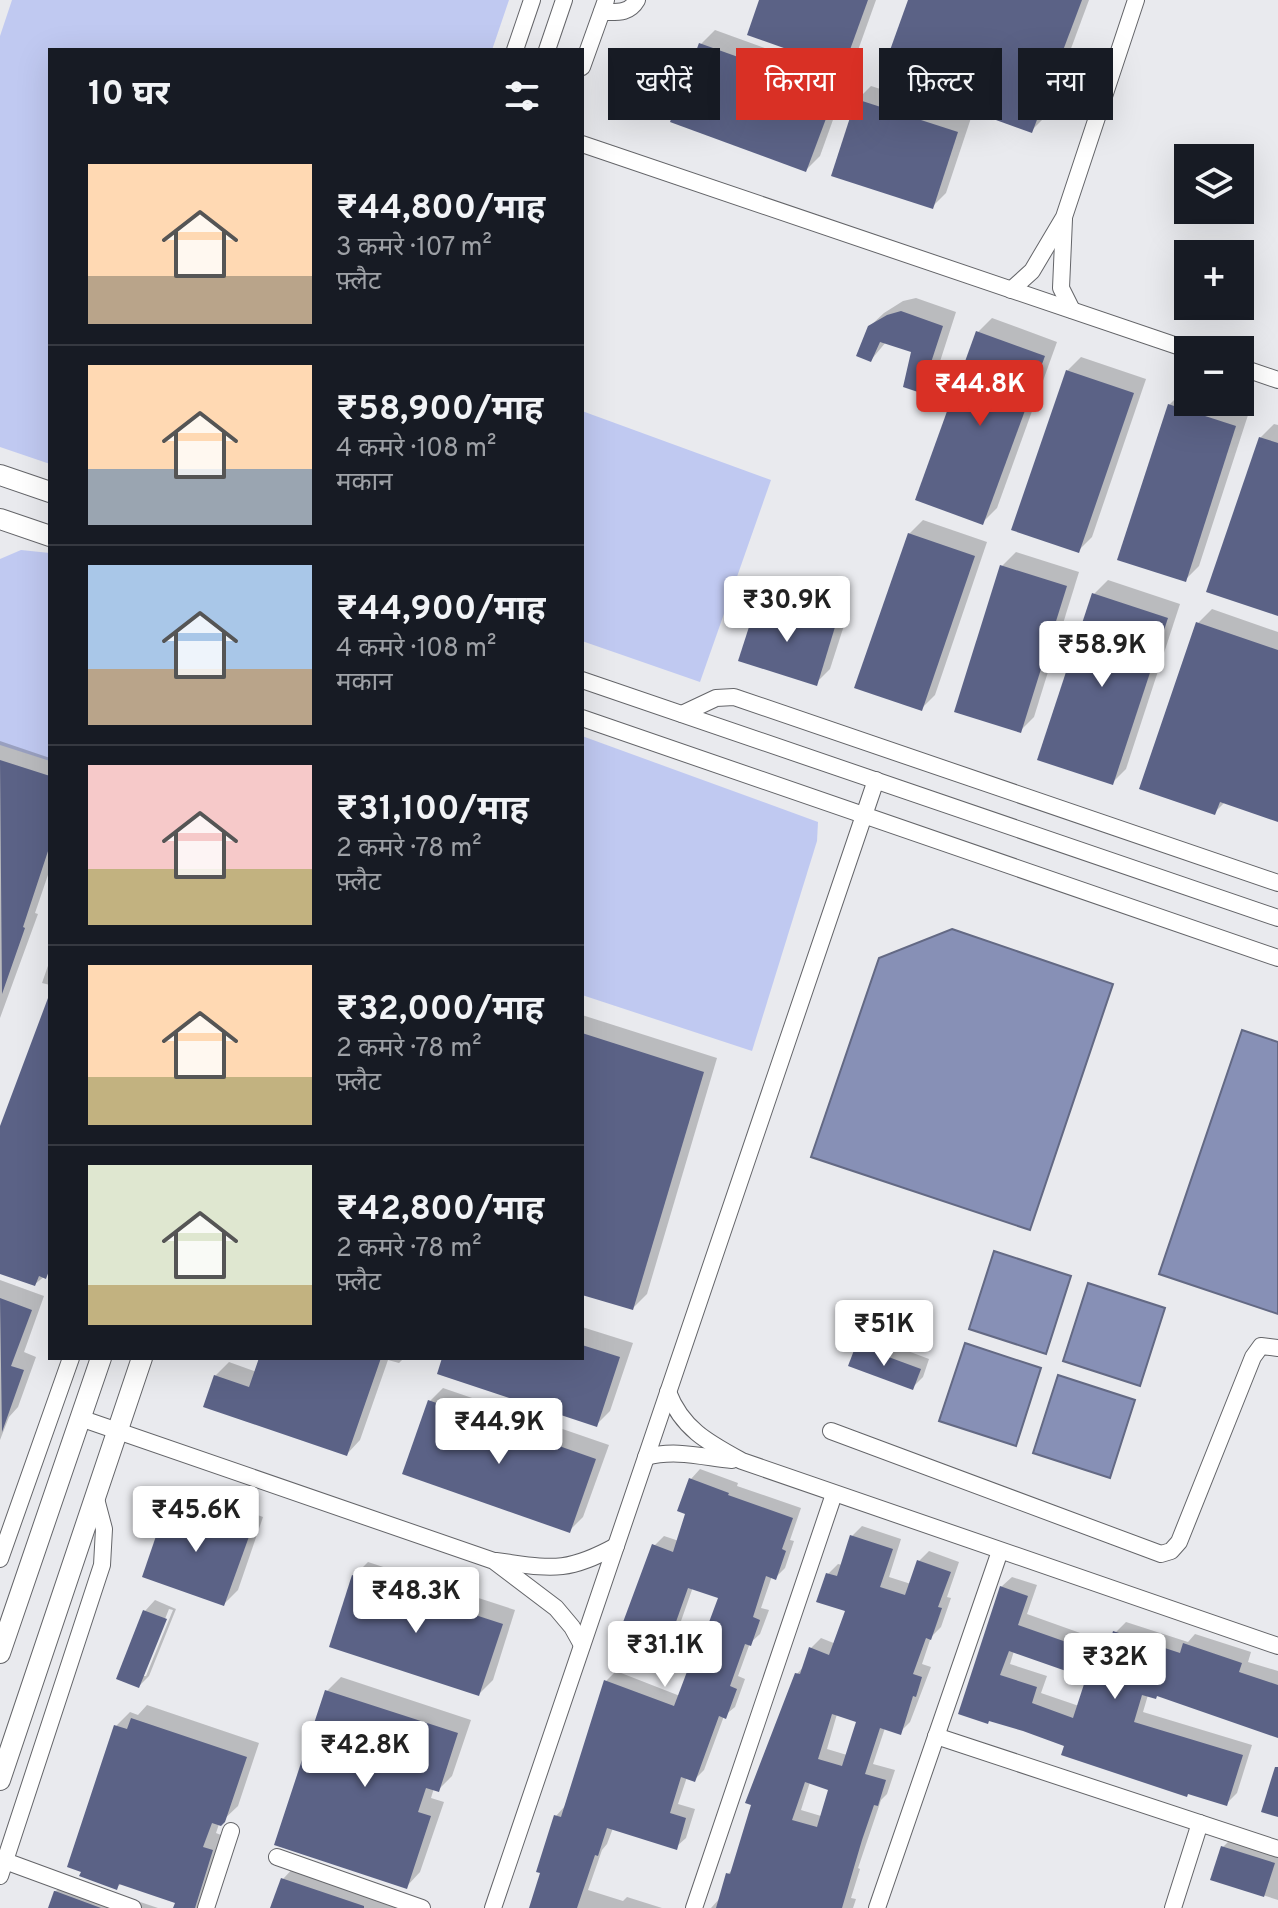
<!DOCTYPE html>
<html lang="hi">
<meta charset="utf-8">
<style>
:root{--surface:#171b24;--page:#242831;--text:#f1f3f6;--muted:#9ea1a6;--line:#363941;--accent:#d93025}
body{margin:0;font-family:Overpass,"Noto Sans Devanagari",sans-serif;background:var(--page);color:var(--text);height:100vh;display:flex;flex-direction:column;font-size:30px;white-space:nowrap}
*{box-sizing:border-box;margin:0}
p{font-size:26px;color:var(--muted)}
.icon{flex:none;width:44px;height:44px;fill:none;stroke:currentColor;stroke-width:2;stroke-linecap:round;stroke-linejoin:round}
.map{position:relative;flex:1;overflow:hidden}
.panel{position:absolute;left:48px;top:48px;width:536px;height:1312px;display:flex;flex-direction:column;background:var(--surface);border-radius:0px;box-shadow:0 8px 32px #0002}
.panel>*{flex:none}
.hud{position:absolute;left:608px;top:48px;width:550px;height:72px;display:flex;gap:16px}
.controls{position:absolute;left:1174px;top:144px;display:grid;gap:16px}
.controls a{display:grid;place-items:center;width:80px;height:80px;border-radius:0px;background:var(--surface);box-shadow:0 8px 32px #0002;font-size:40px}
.price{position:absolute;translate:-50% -68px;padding:0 18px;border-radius:8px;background:#fff;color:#222;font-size:26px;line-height:52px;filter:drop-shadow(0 2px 4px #0008)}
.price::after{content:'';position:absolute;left:50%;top:48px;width:24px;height:18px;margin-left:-12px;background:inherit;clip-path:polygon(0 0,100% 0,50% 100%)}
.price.current{background:var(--accent);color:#fff}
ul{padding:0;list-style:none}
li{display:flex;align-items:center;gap:24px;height:200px;padding:0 40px}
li+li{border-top:2px solid var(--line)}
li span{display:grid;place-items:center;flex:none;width:224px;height:160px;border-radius:0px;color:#555}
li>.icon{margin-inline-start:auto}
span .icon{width:96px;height:96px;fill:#fffc;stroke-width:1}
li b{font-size:34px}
h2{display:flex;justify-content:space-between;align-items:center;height:96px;padding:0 40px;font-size:34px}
.tag{padding:0 28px;border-radius:0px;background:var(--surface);box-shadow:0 8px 32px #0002;font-size:28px;line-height:72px}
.tag.current{background:var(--accent);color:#fff}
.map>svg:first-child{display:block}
.green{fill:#c0c9f1}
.water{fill:#8790b6;stroke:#636984;stroke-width:2}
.shadow{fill:#0003;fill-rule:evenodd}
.building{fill:#5b6286;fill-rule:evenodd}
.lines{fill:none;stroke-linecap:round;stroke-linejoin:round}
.minor-casing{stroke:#646569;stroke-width:18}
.major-casing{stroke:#646569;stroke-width:22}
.minor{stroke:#fff;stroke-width:16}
.major{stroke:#fff;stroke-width:20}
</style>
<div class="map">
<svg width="1278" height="1908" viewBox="0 0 1278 1908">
<rect width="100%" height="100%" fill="#e9eaee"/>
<g class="green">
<path d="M12,0h497l-17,50h-442v414l-50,-17v-411z"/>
<path d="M582,411l189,69 -71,202 -118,-41z"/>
<path d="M21,550l29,3v208l-50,-16v-186z"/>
<path d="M582,736l236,86 -1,19 -65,210 -170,-56z"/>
</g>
<g class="water">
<path d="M952,929l161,55 -83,246 -219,-73 68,-199z"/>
<path d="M1242,1030l36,12v272l-119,-40z"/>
<path d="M994,1251l77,25 -25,78 -77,-25z"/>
<path d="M1088,1283l77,25 -25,78 -77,-25z"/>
<path d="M965,1343l76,25 -25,78 -77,-25z"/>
<path d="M1058,1375l77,25 -25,78 -77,-25z"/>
</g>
<g class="shadow">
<path d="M761,0h115l-19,53 -14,14z"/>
<path d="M910,0h179l-43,116 -14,14z"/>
<path d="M715,30l133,48 -28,78 -14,14 -133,-49 28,-77z"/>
<path d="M871,86l100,32 -25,75 -14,14 -75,-107z"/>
<path d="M916,298l40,14 -21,65 -14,14 -8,-40 -27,-9 -15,18 -2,-33 15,-14 19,-12z"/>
<path d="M992,318l65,24 -60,166 -14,14 -5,-190z"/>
<path d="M1081,357l65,22 -54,158 -14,14 -11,-180z"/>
<path d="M1183,391l5,1v10h30l31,10 -50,154 -14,14 -16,-175z"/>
<path d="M1274,424l4,1v189l-18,-176z"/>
<path d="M923,520l64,22 -52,153 -14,14 -12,-175z"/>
<path d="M1016,552l63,20 -45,145 -14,14 -18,-165z"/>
<path d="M1108,580l72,24 -54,165 -14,14 -18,-189z"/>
<path d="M772,589l76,24 -18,56 -14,14 -57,-80z"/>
<path d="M1212,609l66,23v188l-53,-18 -10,10 -17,-189z"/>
<path d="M0,741l50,17v111l-15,44 3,1 -38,104z"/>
<path d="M50,960v25l-8,-2z"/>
<path d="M50,1005v267l-15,12 -35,-13v-141l46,-121z"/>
<path d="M582,1015l135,43 -70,236 -14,14 -51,-15z"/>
<path d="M0,1280l44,16 -20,56 12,5 -18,50 -9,10 -9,23z"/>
<path d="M582,1327l51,16 -23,68 -14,14 -152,-67h138z"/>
<path d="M868,1336l61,23 -6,18 -11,11 -54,-42z"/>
<path d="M261,1358h143l-5,5 -11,-3 -28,80 -13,14 -132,-78 14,-14 28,10z"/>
<path d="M443,1388l166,57 -26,72 -14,14 -140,-129z"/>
<path d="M700,1469l38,14 -1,3 64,22 -11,32 4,1 -9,27 -9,9 -4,-1 -11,32 8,2 -9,24 -10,9 -12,33 7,3 -10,28 -11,9 -20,54 -10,10 -7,-3 -9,27 17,5 -9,29 -10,9 -63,-19 -6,16 -5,6 -14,40 35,11 4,-4 35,11h-132l13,-36 13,-56 9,-10 41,-125 10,-10 64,25 20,-55 7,-6 13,-38 -27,-10 -18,51 -10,10 -11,-102 10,-10 15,5 9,-28 3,-34z"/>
<path d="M184,1488l79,29 -25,73 -14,14 -54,-102z"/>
<path d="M862,1526l39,13 -12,38 22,7 8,-23 10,-10 30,11 -12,35 4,1 -10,29 -10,10 -9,27 9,3 -21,55 -10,10 -15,-4 -12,36 22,6 -8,24 -6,6 -23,68 2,1 -9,29 5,1 -3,9h-142l10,-11 7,-23 7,-7 62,-193 8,-9 6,-17 10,-10 15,6 12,-34 -20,-36 10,-10 4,1 10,-29zM837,1714l22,7 -12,34 -20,-6zM810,1782l21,6 -10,28 -20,-6z"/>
<path d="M368,1562l147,48 -22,70 -14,14 -125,-118z"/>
<path d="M1012,1577l25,8 -10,29 84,30 4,-11 11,-11 62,20 7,-8 56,18 -3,10 30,9v64l-120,-41 -10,1 -5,17 109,33 -15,48 -11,11 -159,-60 -78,-25 12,-132zM1014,1651l74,26 -9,29 -38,-13 6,-17 -37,-12z"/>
<path d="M155,1600l21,9 -27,67 -10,10 -21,-8 27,-67zM169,1609l4,1 -27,66h-4z"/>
<path d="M341,1677l130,43 -19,56 -14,14 -4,-2 -3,10 13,4 -24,70 -13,14 -80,-195z"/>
<path d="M147,1705l112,38 -21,63 -19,18 -3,9 10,4 -22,71h-29l2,-6 -55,-19 -6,5v-162l14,-14 8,3z"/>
<path d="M1233,1837l45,15v48l-65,-21 10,-32z"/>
<path d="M296,1865l129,43h-152l10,-29z"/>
<path d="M69,1878l89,30h-108l5,-16z"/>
</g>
<g class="building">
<path d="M759,0h109l-25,69 -96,-34z"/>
<path d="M908,0h174l-50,133 -152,-55z"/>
<path d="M699,43l137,49 -30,80 -136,-50z"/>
<path d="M856,99l102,33 -25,77 -102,-33z"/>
<path d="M901,311l42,15 -22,67 -18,-6 8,-35 -31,-10 -9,20 -15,-6 12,-30 19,-11z"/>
<path d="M976,331l69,25 -62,169 -68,-25z"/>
<path d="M1066,370l68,23 -55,160 -68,-23z"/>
<path d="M1168,404l68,22 -50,156 -69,-22z"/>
<path d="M1259,437l19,6v173l-72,-24z"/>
<path d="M908,533l67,23 -53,155 -68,-23z"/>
<path d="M1000,565l67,21 -46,147 -67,-21z"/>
<path d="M1092,593l76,25 -55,167 -76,-25z"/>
<path d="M757,602l78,25 -18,59 -79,-25z"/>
<path d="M1196,622l82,28v172l-58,-20 -5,13 -76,-26z"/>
<path d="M0,760l50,16v69l-27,82 2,1 -23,66z"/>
<path d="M48,998l2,270 -4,11 -7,-3 -4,10 -35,-12v-148z"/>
<path d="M582,1033l122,39 -71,238 -51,-15z"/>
<path d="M0,1298l32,12 -21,56 13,4 -22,62z"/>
<path d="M582,1345l38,12 -23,70 -160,-53 5,-16h140z"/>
<path d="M856,1345l65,24 -8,21 -65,-24z"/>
<path d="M259,1358h122l-34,98 -144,-49 11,-32 35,12z"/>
<path d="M428,1400l168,59 -26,74 -168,-59z"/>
<path d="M689,1478l40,15 -1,2 65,23 -11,31 4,2 -10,29 -10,-4 -13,41 7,3 -9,26 -6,-2 -15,42 7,3 -11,30 -7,-3 -24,66 -14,-5 -11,36 16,5 -9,32 -70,-22 -9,28 -3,-1 -18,53h-48l11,-35 -4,-1 18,-57 7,2 43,-137 70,26 25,-66 3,1 16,-43 -30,-10 -22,62 -47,-17 33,-89 21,8 12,-38 -8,-3z"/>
<path d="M168,1501l83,30 -27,75 -82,-29z"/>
<path d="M850,1535l43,14 -13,38 25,8 12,-35 34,12 -13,35 4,1 -11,32 -5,-2 -13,36 9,3 -6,20 -3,-1 -12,39 -21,-7 -15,46 21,6 -8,26 -4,-1 -12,35 -20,68h-126l10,-35 4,1 21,-69 -6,-2 50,-130 5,1 9,-27 20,8 16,-44 -29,-9 10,-29 11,3zM832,1714l24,8 -14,44 -24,-7zM805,1782l23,8 -11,37 -25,-7z"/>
<path d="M352,1575l151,49 -24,72 -150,-49z"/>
<path d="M1000,1586l28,10 -10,29 88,31 7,-25 67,22 3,-10 59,20 -3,9 39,13v53l-121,-42 -1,3 -14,-4 -8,27 109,33 -16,51 -39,-12 -1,3 -126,-42 3,-9 -41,-15 -34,-10 -1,3 -30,-10zM1009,1651l77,27 -13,40 -41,-15 5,-16 -37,-12z"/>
<path d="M143,1610l24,9 -28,69 -23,-9z"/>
<path d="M325,1690l133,43 -19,59 -13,-4 -8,24 13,4 -24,73 -133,-44z"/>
<path d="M131,1718l116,39 -22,65 -4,4 -9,-3 -9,24 10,3 -18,58h-22l2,-5 -56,-19 -2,6 -38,-14 2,-4 -14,-5 47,-142 13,4z"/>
<path d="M1275,1767h3v50l-17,-5z"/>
<path d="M1221,1846l54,17 -11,34 -54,-17z"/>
<path d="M281,1878l83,28v2h-94z"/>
<path d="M54,1891h1l46,17h-53z"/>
</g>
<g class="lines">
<defs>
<g id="minor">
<path d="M602,12c15,0 27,2 35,-12"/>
<path d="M515,50l17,-50"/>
<path d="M547,50l17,-50"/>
<path d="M582,67l24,-67"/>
<path d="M582,144l607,206"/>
<path d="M1064,219l-3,69 11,22"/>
<path d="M1011,290l21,-19 32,-54 72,-217"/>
<path d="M1240,367l38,13"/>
<path d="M582,680l696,238"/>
<path d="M682,714l34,-16 18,-1 544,186"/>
<path d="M582,718l696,240"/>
<path d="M668,1392c14,37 41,51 74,69l536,185"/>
<path d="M80,1418l414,143 62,47 16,19 10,18"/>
<path d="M831,1431l330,123 10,-3 8,-9 74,-185 8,-11 17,2"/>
<path d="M646,1457c29,-8 57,0 86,3"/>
<path d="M0,1559l71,-201"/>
<path d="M496,1561c54,7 69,13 120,-15"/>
<path d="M936,1736l342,113"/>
<path d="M277,1857l145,51"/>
<path d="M5,1861l128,47"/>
<path d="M0,1876l102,-311 2,-36 -9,-34"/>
<path d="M206,1908l25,-77"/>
<path d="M493,1908l383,-1128"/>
<path d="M694,1908l140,-414"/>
<path d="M877,1908l123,-357"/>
<path d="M1173,1908l27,-85"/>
</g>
<g id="major">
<path d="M0,475l50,17"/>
<path d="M0,519l50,17"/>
<path d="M0,1653l101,-295"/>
<path d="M0,1780l142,-422"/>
</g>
</defs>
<use href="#minor" class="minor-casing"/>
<use href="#major" class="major-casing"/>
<use href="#minor" class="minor"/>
<use href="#major" class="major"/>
</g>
</svg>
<div class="controls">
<a><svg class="icon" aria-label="layers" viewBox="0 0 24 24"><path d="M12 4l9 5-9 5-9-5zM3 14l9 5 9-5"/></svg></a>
<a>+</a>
<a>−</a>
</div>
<b class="price current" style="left:980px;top:428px">₹44.8K</b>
<b class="price" style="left:787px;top:644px">₹30.9K</b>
<b class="price" style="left:1102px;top:689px">₹58.9K</b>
<b class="price" style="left:884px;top:1368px">₹51K</b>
<b class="price" style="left:499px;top:1466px">₹44.9K</b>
<b class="price" style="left:196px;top:1554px">₹45.6K</b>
<b class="price" style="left:416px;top:1635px">₹48.3K</b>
<b class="price" style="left:665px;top:1689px">₹31.1K</b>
<b class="price" style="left:1115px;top:1701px">₹32K</b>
<b class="price" style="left:365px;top:1789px">₹42.8K</b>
<div class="hud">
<a class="tag">खरीदें</a>
<a class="tag current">किराया</a>
<a class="tag">फ़िल्टर</a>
<a class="tag">नया</a>
</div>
<section class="panel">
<h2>10 घर<svg class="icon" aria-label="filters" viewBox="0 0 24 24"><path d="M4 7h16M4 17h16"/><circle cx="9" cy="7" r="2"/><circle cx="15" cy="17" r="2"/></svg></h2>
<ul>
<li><span style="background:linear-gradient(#ffd9b3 70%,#b9a48a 0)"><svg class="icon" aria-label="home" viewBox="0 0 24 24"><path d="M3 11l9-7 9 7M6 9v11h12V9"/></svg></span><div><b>₹44,800/माह</b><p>3 कमरे · 107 m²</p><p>फ़्लैट</p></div></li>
<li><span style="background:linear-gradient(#ffd9b3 65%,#9aa5b1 0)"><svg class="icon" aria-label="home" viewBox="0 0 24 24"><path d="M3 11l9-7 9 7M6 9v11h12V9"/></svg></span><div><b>₹58,900/माह</b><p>4 कमरे · 108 m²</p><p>मकान</p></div></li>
<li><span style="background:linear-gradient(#a9c7e8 65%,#b9a48a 0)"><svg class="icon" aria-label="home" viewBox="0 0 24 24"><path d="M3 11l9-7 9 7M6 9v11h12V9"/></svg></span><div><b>₹44,900/माह</b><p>4 कमरे · 108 m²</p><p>मकान</p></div></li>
<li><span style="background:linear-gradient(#f6c9c9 65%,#c2b280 0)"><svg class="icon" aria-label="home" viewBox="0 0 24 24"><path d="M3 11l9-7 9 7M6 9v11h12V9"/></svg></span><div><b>₹31,100/माह</b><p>2 कमरे · 78 m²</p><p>फ़्लैट</p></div></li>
<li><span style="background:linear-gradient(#ffd9b3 70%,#c2b280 0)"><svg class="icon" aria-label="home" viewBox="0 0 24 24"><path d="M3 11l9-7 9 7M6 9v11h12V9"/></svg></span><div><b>₹32,000/माह</b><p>2 कमरे · 78 m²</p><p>फ़्लैट</p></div></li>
<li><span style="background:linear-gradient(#dfe7d0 75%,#c2b280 0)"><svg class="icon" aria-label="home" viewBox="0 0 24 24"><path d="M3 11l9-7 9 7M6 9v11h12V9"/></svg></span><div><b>₹42,800/माह</b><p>2 कमरे · 78 m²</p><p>फ़्लैट</p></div></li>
</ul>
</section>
</div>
